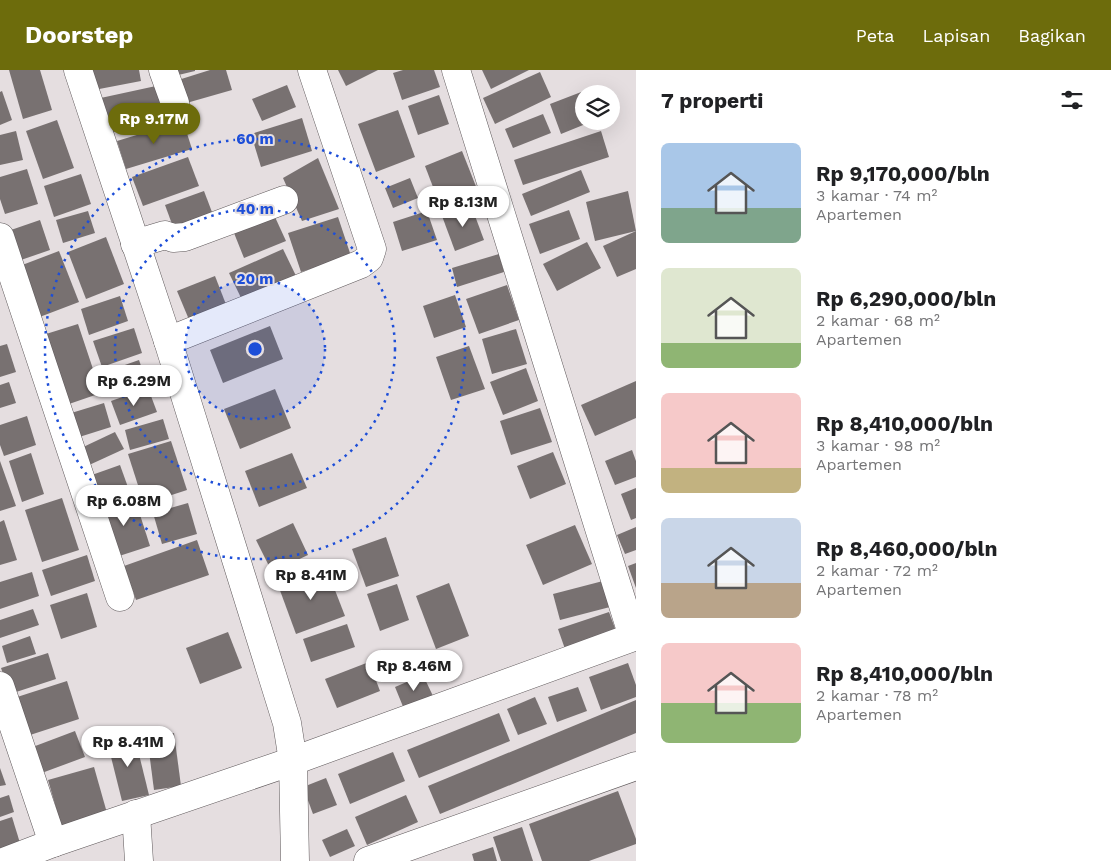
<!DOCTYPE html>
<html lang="id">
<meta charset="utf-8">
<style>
:root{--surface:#fff;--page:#f2f2f2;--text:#202124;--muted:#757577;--accent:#6d6c0c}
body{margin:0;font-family:"Work Sans",sans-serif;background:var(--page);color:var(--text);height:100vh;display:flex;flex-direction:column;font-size:19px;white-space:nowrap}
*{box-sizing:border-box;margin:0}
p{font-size:16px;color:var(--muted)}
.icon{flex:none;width:28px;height:28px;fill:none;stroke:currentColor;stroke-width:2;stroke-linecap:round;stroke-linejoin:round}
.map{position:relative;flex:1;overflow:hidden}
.side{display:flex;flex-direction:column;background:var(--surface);width:475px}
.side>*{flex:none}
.tools{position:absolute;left:575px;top:15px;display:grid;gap:10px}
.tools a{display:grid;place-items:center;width:45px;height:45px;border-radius:50%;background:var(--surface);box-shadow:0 5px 20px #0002;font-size:25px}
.price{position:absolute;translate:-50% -42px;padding:0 11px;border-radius:18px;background:#fff;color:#222;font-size:16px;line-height:32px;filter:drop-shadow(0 1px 2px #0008)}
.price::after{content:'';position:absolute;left:50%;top:30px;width:15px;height:11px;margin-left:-8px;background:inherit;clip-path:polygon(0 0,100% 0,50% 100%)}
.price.selected{background:var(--accent);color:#fff}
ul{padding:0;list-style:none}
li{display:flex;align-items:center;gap:15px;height:125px;padding:0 25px}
li span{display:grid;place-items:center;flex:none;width:140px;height:100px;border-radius:8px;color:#555}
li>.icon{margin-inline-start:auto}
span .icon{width:60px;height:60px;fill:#fffc;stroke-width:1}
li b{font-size:21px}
h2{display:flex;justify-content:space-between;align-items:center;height:60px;padding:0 25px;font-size:21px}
header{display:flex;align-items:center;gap:30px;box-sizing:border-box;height:70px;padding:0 25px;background:var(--accent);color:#fff}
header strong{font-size:24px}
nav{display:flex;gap:28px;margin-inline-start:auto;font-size:18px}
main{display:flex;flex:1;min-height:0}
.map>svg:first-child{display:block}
.building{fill:#787171}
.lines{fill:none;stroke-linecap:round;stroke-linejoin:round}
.minor-casing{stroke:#5e585a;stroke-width:29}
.minor{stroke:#fff;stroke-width:28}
.ring{fill:none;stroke:#1d4ed8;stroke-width:2.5;stroke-dasharray:2.5 5}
.centre{fill:#1d4ed8;stroke:#e5dee0;stroke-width:2.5}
.ring-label{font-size:15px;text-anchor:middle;font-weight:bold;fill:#1d4ed8;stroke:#e5dee0;stroke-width:4;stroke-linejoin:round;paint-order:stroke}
</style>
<header>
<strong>Doorstep</strong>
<nav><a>Peta</a><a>Lapisan</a><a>Bagikan</a></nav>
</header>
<main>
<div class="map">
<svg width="636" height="791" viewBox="0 0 636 791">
<rect width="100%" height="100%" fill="#e5dee0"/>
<g class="building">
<path d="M9,0h31l12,40 -29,9z"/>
<path d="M90,0h49l2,11 -47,9z"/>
<path d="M168,0h27v1l-25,6z"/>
<path d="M210,0h16l6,20 -49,14 -8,-23z"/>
<path d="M338,0h40l-32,16z"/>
<path d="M403,0h31l6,17 -38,13 -9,-27z"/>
<path d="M482,0h47l-38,19z"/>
<path d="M540,2l11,25 -56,27 -12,-26z"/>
<path d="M287,15l9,22 -34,14 -10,-22z"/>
<path d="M156,16l8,35 -60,13 -8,-35z"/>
<path d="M589,19l2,5h-7v27h9l-32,13 -11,-30z"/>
<path d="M2,21l10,29 -12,5v-33z"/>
<path d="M439,25l10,29 -31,11 -10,-29z"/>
<path d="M398,40l17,47 -39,15 -18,-48z"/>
<path d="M543,44l8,19 -38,15 -8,-19z"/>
<path d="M302,48l10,33 -51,16 -10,-33z"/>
<path d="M57,50l17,48 -31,11 -17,-48z"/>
<path d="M183,51l9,28 -66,20 -9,-28z"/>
<path d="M16,61l7,29 -23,5v-30z"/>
<path d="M601,61l8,26 -86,28 -9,-25z"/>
<path d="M462,81l17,43 -38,14 -16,-42z"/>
<path d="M188,87l11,29 -56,20 -11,-29z"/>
<path d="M318,88l21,51 -37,12 -19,-43z"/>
<path d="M27,99l11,35 -33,10 -5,-15v-22z"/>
<path d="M581,100l9,22 -59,24 -9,-22z"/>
<path d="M81,104l10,30 -37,13 -10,-31z"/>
<path d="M410,108l8,20 -25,10 -8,-20z"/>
<path d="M204,121l11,29 -39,15 -11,-30z"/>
<path d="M628,121l8,40 -41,10 -9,-39z"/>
<path d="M471,135l13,35 -29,11 -13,-35z"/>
<path d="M569,140l11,29 -40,15 -11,-30z"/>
<path d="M88,141l7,22 -32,10 -7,-23z"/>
<path d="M427,141l10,29 -35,11 -9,-29z"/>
<path d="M275,147l11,24 -42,17 -10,-25z"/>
<path d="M338,147l13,39 -50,16 -13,-39z"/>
<path d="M40,150l10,30 -32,11 -10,-30z"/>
<path d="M636,161v38l-19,8 -14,-31z"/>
<path d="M106,167l18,47 -38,15 -18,-47z"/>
<path d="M587,172l14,26 -44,23 -14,-27z"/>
<path d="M283,179l15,31 -54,24 -15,-31z"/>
<path d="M59,181l20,51 -42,16 -20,-51z"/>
<path d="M499,184l5,18 -47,15 -5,-19z"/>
<path d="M215,206l12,31 -37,15 -13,-31z"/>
<path d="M507,215l12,35 -40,14 -13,-35z"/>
<path d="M455,225l11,32 -32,11 -11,-32z"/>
<path d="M120,226l8,25 -39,14 -8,-26z"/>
<path d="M78,254l23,69 -32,11 -23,-70z"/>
<path d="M270,256l13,33 -60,24 -13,-33z"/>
<path d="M134,258l8,25 -40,14 -9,-26z"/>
<path d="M516,259l11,35 -35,10 -10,-35z"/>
<path d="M7,274l9,28 -16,5v-31z"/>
<path d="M469,276l16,43 -34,11 -15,-43z"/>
<path d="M139,290l8,23 -38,12 -7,-22z"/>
<path d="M526,298l12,33 -35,14 -13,-33z"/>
<path d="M636,311v37l-41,18 -14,-31z"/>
<path d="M9,312l7,21 -16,5v-23z"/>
<path d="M148,318l9,24 -37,13 -9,-24z"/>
<path d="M275,319l16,39 -51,21 -16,-40z"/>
<path d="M104,333l7,24 -35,11 -8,-24z"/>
<path d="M540,338l12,34 -41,13 -11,-34z"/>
<path d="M27,346l9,29 -32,11 -4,-11v-20z"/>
<path d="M163,349l6,20 -39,11 -5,-20z"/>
<path d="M115,362l9,17 -37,17 -8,-17z"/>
<path d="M171,371l16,49 -43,14 -16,-50z"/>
<path d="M632,380l4,11v16l-21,8 -10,-24z"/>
<path d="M553,382l13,32 -36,15 -13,-33z"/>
<path d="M31,383l13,41 -22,8 -13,-41z"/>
<path d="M292,383l15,35 -48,19 -14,-36z"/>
<path d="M0,391l16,45 -16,5z"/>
<path d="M120,395l9,25 -31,11 -9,-25z"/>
<path d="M636,418v30l-5,2 -10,-26z"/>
<path d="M134,426l16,50 -37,12 -16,-50z"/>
<path d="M62,428l17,52 -37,12 -17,-52z"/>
<path d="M188,433l9,31 -35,10 -9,-31z"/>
<path d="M4,450l13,40 -17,5v-43z"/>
<path d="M293,453l15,32 -36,17 -16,-32z"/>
<path d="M575,455l17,39 -49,21 -17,-40z"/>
<path d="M636,457v23l-11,4 -8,-19z"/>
<path d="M386,467l13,39 -33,11 -14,-38z"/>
<path d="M197,470l12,35 -73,25 -12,-34z"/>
<path d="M87,485l8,26 -44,15 -9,-26z"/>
<path d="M636,493v25l-8,-22z"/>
<path d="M326,497l19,49 -49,18 -18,-49z"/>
<path d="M32,502l7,24 -39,13v-27z"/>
<path d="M603,511l7,26 -50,13 -7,-26z"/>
<path d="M449,513l20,53 -33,13 -20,-53z"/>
<path d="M397,514l12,36 -29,11 -13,-37z"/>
<path d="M87,523l10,34 -36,12 -11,-34z"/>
<path d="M33,539l6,16 -39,13v-18z"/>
<path d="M609,542l7,19 -51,18 -7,-20z"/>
<path d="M347,554l8,23 -44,15 -8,-23z"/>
<path d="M228,562l14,36 -42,16 -14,-36z"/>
<path d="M30,566l6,18 -29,9 -5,-17z"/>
<path d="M48,583l8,26 -46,15 -9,-26z"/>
<path d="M369,592l11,29 -43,17 -12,-29z"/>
<path d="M628,593l8,22v12l-35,13 -12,-33z"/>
<path d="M423,605l10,21 -29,13 -9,-22z"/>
<path d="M67,611l12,38 -52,17 -13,-38z"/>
<path d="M578,617l9,24 -30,11 -9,-25z"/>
<path d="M535,627l12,27 -29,11 -11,-26z"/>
<path d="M636,630v33l-196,81 -12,-28z"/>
<path d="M499,643l11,28 -91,37 -12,-28z"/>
<path d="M75,661l10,26 -46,17 -9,-26z"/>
<path d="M174,663l7,53 -27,4 -7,-54z"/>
<path d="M134,664l15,61 -27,6 -15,-60z"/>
<path d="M393,682l12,29 -55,23 -12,-30z"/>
<path d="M94,697l15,53 -46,12 -15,-52z"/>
<path d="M0,698l6,17 -6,1z"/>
<path d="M326,708l11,27 -24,9 -10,-27z"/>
<path d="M618,721l18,48v5l-47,17h-47l-13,-37z"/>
<path d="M9,725l5,17 -14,5v-19z"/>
<path d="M406,725l12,27 -51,23 -12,-28z"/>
<path d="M12,747l8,26 -20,6v-28z"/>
<path d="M522,757l11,34h-32l-8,-24z"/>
<path d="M347,759l8,17 -25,11 -8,-17z"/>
<path d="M493,777l4,14h-23l-2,-7z"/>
</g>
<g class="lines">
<defs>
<g id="minor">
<path d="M78,0l90,271 119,382 6,38 2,100"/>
<path d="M163,0l12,33"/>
<path d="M456,0l177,567"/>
<path d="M0,167l120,360"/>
<path d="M135,174l30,-9 8,3 12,-1 99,-37"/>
<path d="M168,271l193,-77 8,-6 3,-9 -60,-179"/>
<path d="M0,616l53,157"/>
<path d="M136,744l3,47"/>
<path d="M6,791l47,-18 240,-82 343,-125"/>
<path d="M368,791l268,-95"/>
</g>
</defs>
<use href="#minor" class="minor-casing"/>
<use href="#minor" class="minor"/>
</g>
<circle cx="255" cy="279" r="70" fill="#1d4ed8" fill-opacity=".12"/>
<g class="ring">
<circle cx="255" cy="279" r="70"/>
<circle cx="255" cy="279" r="140"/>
<circle cx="255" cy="279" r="210"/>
</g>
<circle cx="255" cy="279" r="8" class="centre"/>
<g class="ring-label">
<text x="255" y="74">60 m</text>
<text x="255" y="144">40 m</text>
<text x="255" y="214">20 m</text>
</g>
</svg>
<div class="tools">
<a><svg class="icon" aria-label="layers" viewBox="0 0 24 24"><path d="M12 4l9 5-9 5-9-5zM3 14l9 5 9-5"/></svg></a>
</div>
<b class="price selected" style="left:154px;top:75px">Rp 9.17M</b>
<b class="price" style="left:463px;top:158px">Rp 8.13M</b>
<b class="price" style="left:134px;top:337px">Rp 6.29M</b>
<b class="price" style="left:124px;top:457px">Rp 6.08M</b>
<b class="price" style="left:311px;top:531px">Rp 8.41M</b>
<b class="price" style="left:414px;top:622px">Rp 8.46M</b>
<b class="price" style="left:128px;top:698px">Rp 8.41M</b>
</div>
<section class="side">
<h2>7 properti<svg class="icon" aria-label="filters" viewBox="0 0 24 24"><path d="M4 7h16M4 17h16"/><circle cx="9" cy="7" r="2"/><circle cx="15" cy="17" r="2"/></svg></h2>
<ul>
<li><span style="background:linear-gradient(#a9c7e8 65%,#7fa58c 0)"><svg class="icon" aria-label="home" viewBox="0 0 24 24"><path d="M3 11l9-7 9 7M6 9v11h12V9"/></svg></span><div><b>Rp 9,170,000/bln</b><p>3 kamar · 74 m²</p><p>Apartemen</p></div></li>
<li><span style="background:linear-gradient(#dfe7d0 75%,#8fb573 0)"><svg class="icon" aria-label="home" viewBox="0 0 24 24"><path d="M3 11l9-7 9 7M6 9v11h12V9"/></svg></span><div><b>Rp 6,290,000/bln</b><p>2 kamar · 68 m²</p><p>Apartemen</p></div></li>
<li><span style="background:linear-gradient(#f6c9c9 75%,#c2b280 0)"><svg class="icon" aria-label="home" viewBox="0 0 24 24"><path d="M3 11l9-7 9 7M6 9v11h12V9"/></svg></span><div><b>Rp 8,410,000/bln</b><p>3 kamar · 98 m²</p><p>Apartemen</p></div></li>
<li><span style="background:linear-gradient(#c9d6e8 65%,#b9a48a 0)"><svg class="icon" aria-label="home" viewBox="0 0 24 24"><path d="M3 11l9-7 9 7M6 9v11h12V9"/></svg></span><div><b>Rp 8,460,000/bln</b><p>2 kamar · 72 m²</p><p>Apartemen</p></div></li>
<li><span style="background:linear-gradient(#f6c9c9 60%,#8fb573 0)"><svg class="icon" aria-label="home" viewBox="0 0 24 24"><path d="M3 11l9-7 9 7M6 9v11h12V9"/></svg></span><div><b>Rp 8,410,000/bln</b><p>2 kamar · 78 m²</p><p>Apartemen</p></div></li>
</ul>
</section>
</main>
